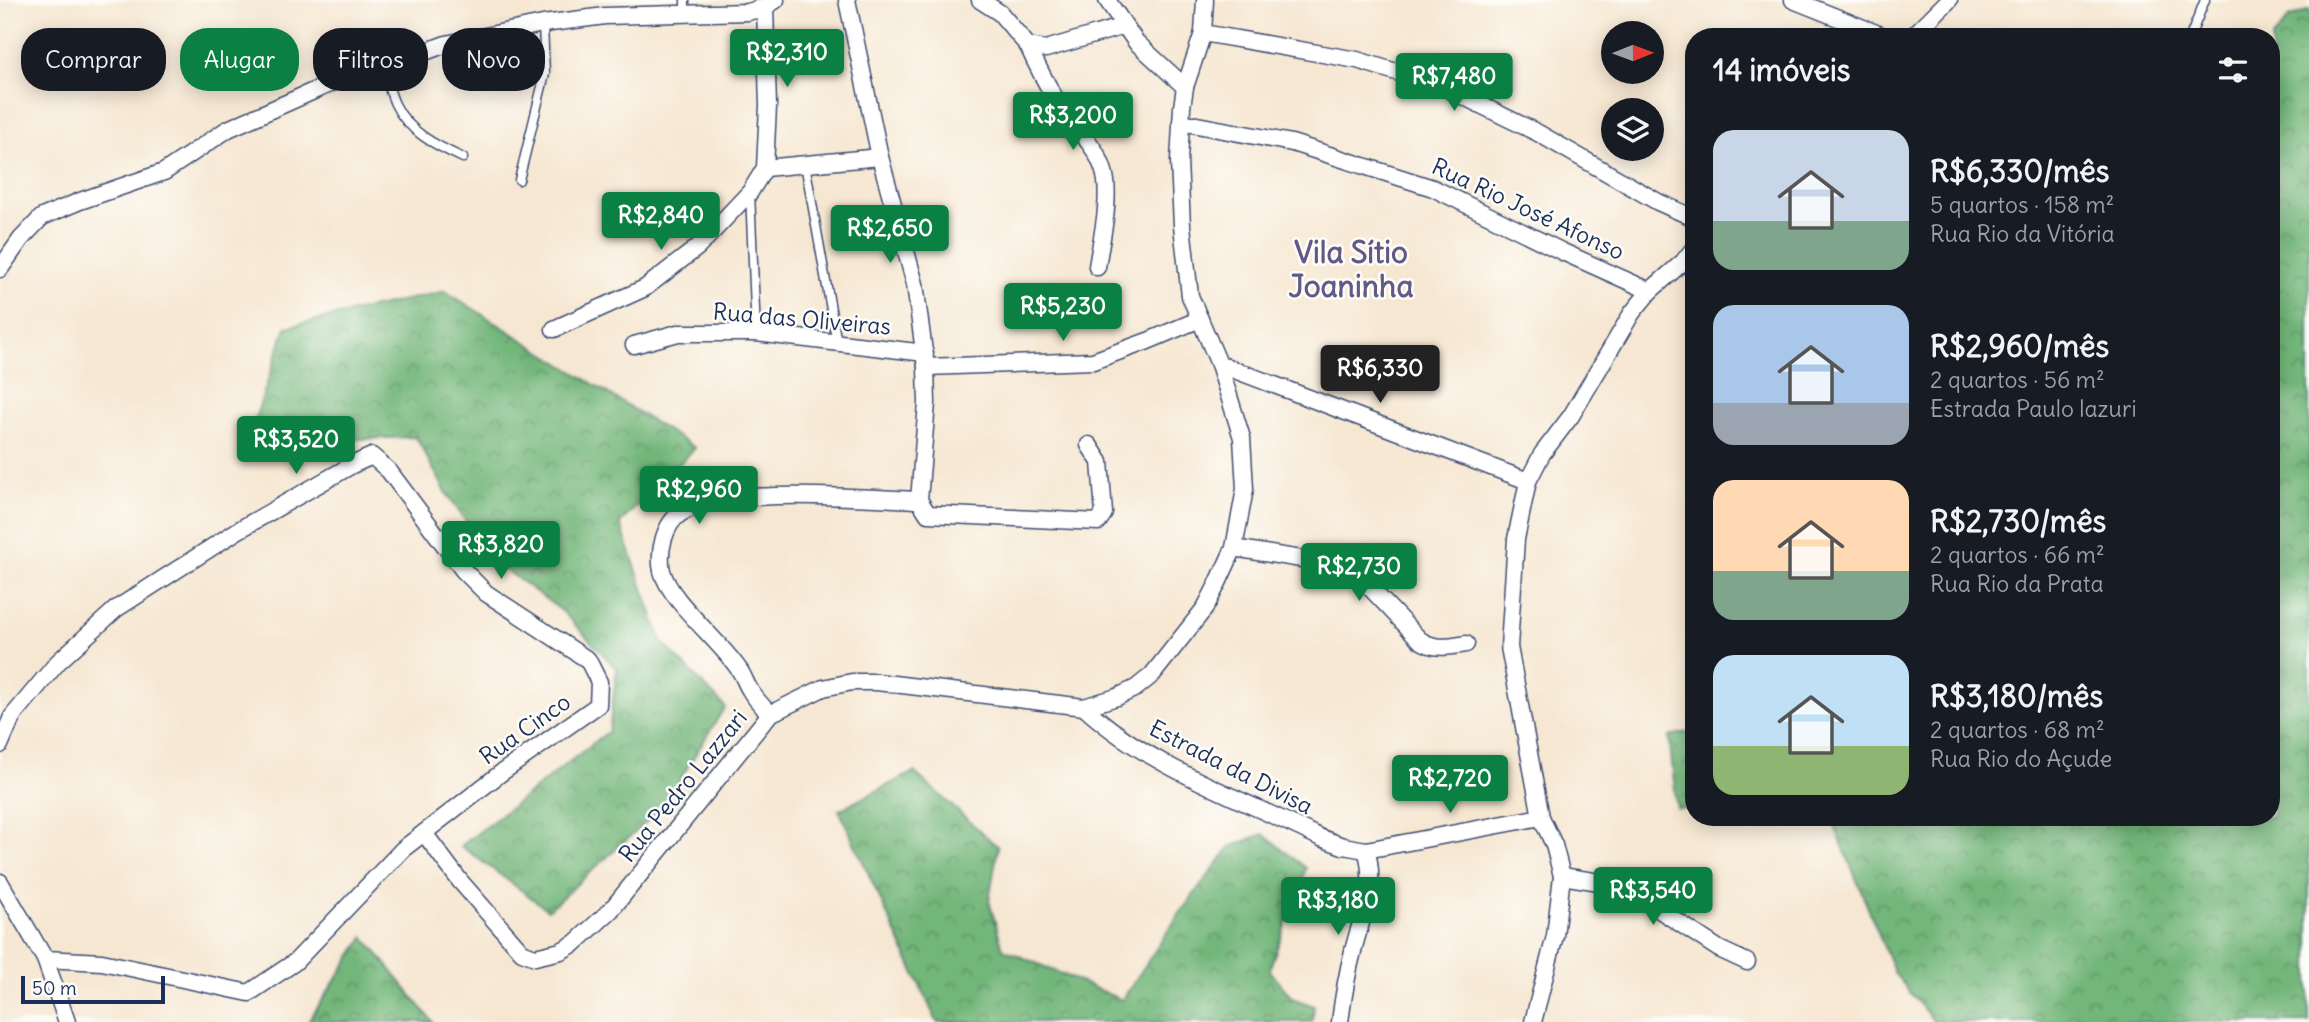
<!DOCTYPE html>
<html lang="pt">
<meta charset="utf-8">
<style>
:root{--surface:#171b24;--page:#20242c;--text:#f1f3f6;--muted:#9ea1a6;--accent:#0b8043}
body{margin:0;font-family:Delius,sans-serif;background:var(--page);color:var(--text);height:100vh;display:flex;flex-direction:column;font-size:26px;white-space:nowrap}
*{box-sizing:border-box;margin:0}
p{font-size:23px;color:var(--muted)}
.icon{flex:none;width:38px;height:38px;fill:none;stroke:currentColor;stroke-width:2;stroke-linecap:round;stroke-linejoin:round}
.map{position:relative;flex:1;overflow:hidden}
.side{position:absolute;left:1685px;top:28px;width:595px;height:798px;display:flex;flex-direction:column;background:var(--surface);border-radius:28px;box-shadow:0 4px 18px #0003}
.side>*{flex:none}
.guide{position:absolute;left:21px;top:28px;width:665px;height:63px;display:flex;gap:14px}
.needle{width:46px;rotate:89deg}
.tools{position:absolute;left:1601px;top:21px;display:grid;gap:14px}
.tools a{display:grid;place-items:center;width:63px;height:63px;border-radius:50%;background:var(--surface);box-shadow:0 4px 18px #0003;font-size:35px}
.scale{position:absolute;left:21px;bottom:18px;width:144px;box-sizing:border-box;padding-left:7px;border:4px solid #1b2f5e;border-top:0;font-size:19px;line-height:24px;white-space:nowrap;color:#1b2f5e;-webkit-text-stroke:5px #fdfcf7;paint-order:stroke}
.price{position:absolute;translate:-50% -60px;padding:0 16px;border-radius:7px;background:var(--accent);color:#fff;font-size:23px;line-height:46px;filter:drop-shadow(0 2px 4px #0008)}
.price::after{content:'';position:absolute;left:50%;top:42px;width:21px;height:16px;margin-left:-10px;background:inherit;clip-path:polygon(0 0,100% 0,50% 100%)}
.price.on{background:#222;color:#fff}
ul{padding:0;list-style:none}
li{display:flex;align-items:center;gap:21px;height:175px;padding:0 28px}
li span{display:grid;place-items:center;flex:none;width:196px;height:140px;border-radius:21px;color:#555}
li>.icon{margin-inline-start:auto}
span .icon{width:84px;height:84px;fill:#fffc;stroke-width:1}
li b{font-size:30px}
h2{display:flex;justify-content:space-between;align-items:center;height:84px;padding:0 28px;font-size:30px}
.pill{padding:0 24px;border-radius:28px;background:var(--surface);box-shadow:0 4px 18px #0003;font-size:24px;line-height:63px}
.pill.on{background:var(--accent);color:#fff}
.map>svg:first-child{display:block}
.forest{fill:url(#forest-crowns);stroke:#46726c;stroke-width:2}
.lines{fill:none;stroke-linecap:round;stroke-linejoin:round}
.lane-casing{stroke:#3c4b6f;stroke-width:11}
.street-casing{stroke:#3c4b6f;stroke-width:19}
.lane{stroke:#fff;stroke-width:8}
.street{stroke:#fff;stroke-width:16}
.labels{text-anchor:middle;stroke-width:5;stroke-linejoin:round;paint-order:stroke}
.street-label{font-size:23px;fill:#1b2f5e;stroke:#fdfcf7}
.district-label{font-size:30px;font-weight:bold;fill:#615a88;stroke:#fdfcf7}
</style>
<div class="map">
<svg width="2309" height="1022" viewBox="0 0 2309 1022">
<defs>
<pattern id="forest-crowns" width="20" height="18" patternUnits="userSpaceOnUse" patternTransform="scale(1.75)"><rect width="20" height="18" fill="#72b679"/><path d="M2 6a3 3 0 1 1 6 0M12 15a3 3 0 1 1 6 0" fill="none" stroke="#5d9466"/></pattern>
</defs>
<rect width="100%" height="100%" fill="#fdfcf7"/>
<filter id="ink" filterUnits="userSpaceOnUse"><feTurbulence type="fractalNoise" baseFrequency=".0143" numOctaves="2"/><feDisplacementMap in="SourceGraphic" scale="14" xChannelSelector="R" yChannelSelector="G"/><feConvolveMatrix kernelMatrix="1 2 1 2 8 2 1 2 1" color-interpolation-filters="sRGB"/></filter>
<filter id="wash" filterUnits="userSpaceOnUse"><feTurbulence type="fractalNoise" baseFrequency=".00686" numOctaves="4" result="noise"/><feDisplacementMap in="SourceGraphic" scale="28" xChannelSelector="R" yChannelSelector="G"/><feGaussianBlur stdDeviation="1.57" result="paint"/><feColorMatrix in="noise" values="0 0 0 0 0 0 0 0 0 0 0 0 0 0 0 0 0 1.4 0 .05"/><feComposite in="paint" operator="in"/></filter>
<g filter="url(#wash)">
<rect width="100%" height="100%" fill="#f6e7d2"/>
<g class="forest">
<path d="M2309,10v1012h-375l-39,-48 -64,-157h441v-778l17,-21z"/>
<path d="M445,291l250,157 -75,75 42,119 63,65 -63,101 -114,102 -87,-64 148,-115 8,-62 -55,-58 -67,-49 -47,-66 -32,-59 -169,6 39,-116z"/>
<path d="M1694,731v78l-17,-1 -8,-72z"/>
<path d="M914,772l84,75 -9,54 14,48 119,51 58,-87 50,-66 33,-13 43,34 -37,102 23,28 22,8 -2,16h-375l-98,-212z"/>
<path d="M364,937l69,85h-125z"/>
</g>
</g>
<g filter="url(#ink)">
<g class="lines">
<defs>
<g id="lane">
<path d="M685,0v14"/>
<path d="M2190,37l15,-37"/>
<path d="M382,68c5,12 8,25 13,36 13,28 42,42 68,54"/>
<path d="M805,164l32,179"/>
<path d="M519,180l26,-106 -2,-50"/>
<path d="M750,192l6,141"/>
</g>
<g id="street">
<path d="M847,0l33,157 35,127 11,83 1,36 -8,97 9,14 170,8 6,-9 -4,-51 -11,-17"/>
<path d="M980,0l20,13 28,33 18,3 78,-23"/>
<path d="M1107,0l29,42 49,45"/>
<path d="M1793,0l93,37"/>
<path d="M1203,33l154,27 85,26 96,47 120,69 36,16"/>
<path d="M1912,37l37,-37"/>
<path d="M1028,46c9,20 19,39 30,57 17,26 44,46 48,78 3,29 -5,59 -9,86"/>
<path d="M1181,122l111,21 141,45 130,64 87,39"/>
<path d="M765,168l115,-11"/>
<path d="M0,269l21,-30 21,-22 38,-16 84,-29 64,-43 117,-52 37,-9 64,-24 97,-20 62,-8 143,-4 17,-5 11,-7"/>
<path d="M554,329l91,-41 53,-41 52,-55 15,-24 3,-62 -3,-99"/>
<path d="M634,345l44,-12h78l169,20"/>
<path d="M1219,364l309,117"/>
<path d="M926,367l167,-6 55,-20 52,-22"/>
<path d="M1234,548l104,17 17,7 65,68c15,10 28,7 46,4"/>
<path d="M1084,707c66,61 157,91 237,131l22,8 23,4 175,-33"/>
<path d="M770,714c-7,-7 -15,-15 -20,-24 -4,-6 -6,-13 -10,-19 -19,-30 -70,-69 -78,-100 -4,-19 2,-47 19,-58 46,-27 183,-15 238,-13"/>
<path d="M0,745l12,-28 46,-55 58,-53 121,-78 115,-66 20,-9 17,15 74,99 23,23 102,67 11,22 -1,23 -97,68 -98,76 -108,113 -46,31 -147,-31 -57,-3"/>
<path d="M424,833l36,48 62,71 13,5 26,-6 14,-8 36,-33 159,-196 53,-26 29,-6h25l207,25 33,-10 19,-9 16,-13 53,-67 12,-23 17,-37 11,-59 -3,-51 -23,-74 -29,-68 -8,-70 -3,-65 3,-54 3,-20 18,-54 2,-33"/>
<path d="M1562,876l50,8 37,19 70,46 28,13"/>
<path d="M0,882l45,77 22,63"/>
<path d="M1340,1022c3,-24 7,-48 13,-71 8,-34 25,-66 13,-101"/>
<path d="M1533,1022l22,-86 7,-60 -8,-31 -13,-28 -32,-170 7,-108 12,-58 14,-27 29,-38 61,-103 18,-22 33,-29 11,-14"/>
</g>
</defs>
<use href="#lane" class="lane-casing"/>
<use href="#street" class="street-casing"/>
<use href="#lane" class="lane"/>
<use href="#street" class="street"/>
</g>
</g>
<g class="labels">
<g class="street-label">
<text transform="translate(1528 209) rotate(25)" y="8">Rua Rio José Afonso</text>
<text transform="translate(802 319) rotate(5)" y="8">Rua das Oliveiras</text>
<text transform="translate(525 729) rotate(-35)" y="8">Rua Cinco</text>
<text transform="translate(1231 767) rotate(27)" y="8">Estrada da Divisa</text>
<text transform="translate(683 786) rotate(-51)" y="8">Rua Pedro Lazzari</text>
</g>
<g class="district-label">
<text x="1351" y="263">Vila Sítio<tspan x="1351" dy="34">Joaninha</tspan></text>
</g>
</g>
</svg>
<div class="tools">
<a><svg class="needle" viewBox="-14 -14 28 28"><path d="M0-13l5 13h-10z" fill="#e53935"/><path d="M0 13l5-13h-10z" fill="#9ea1a6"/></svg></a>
<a><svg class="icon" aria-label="layers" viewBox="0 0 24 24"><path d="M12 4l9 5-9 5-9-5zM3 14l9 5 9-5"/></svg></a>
</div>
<div class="scale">50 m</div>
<b class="price" style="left:787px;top:89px">R$2,310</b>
<b class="price" style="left:1454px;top:113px">R$7,480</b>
<b class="price" style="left:1073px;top:152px">R$3,200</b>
<b class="price" style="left:661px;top:252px">R$2,840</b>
<b class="price" style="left:890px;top:265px">R$2,650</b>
<b class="price" style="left:1063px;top:343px">R$5,230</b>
<b class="price on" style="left:1380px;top:405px">R$6,330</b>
<b class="price" style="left:296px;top:476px">R$3,520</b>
<b class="price" style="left:699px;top:526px">R$2,960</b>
<b class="price" style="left:501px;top:581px">R$3,820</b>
<b class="price" style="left:1359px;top:603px">R$2,730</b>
<b class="price" style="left:1450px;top:815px">R$2,720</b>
<b class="price" style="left:1653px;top:927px">R$3,540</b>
<b class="price" style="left:1338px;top:937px">R$3,180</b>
<div class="guide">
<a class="pill">Comprar</a>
<a class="pill on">Alugar</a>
<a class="pill">Filtros</a>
<a class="pill">Novo</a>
</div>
<section class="side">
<h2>14 imóveis<svg class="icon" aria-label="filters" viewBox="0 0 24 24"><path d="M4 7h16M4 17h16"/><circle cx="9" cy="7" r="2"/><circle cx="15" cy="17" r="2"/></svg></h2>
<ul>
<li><span style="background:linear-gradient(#c9d6e8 65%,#7fa58c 0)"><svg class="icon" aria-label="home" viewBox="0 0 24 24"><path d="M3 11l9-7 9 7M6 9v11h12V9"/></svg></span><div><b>R$6,330/mês</b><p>5 quartos · 158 m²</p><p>Rua Rio da Vitória</p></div></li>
<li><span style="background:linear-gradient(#a9c7e8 70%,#9aa5b1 0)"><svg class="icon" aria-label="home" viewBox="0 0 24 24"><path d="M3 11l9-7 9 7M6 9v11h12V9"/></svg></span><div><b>R$2,960/mês</b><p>2 quartos · 56 m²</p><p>Estrada Paulo lazuri</p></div></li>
<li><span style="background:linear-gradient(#ffd9b3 65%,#7fa58c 0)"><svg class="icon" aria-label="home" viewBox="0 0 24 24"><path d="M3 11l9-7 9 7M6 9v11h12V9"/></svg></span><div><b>R$2,730/mês</b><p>2 quartos · 66 m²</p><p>Rua Rio da Prata</p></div></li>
<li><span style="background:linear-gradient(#bfe0f5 65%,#8fb573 0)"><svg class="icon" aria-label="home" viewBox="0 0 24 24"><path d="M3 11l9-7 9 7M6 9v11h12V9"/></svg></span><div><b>R$3,180/mês</b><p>2 quartos · 68 m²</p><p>Rua Rio do Açude</p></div></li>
</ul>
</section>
</div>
